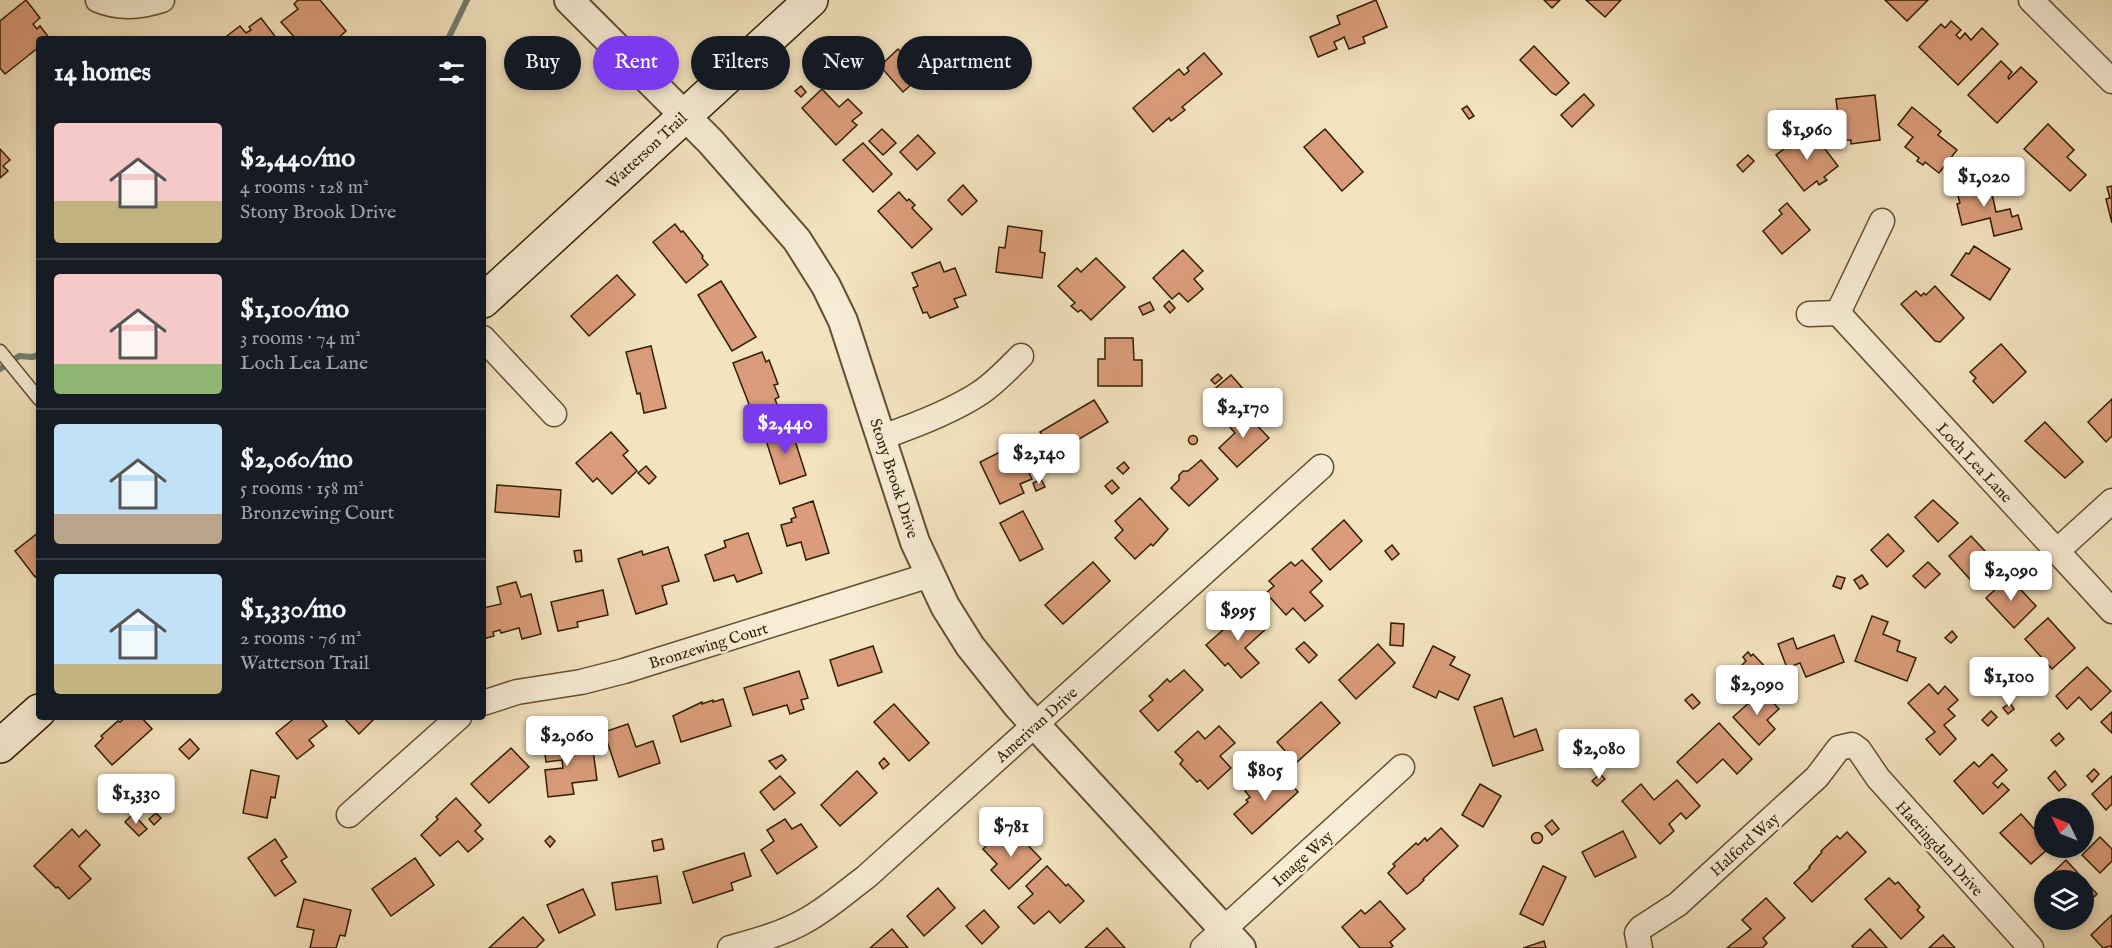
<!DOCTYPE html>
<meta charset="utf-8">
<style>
:root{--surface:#171b24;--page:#242831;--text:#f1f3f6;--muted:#9ea1a6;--line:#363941;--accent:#7c3aed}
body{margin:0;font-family:"IM FELL English",serif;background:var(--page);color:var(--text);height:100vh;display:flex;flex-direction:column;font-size:22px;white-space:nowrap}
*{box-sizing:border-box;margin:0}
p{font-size:20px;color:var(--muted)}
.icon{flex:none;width:33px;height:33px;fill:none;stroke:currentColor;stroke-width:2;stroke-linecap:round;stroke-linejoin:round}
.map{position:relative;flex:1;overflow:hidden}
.drawer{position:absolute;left:36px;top:36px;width:450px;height:684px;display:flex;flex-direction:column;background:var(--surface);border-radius:6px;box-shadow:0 3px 9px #0003}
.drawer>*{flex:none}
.hud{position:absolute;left:504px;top:36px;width:570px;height:54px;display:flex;gap:12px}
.needle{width:39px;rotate:313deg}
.tools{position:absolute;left:2034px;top:798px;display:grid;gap:12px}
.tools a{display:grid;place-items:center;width:60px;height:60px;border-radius:50%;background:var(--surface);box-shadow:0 3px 9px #0003;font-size:30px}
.price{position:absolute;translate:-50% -51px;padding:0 14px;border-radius:6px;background:#fff;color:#222;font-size:20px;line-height:39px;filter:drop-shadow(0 2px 3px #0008)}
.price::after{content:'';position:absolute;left:50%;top:36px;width:18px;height:14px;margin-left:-9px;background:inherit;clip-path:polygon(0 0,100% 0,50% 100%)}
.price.selected{background:var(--accent);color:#fff}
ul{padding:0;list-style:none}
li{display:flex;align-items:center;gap:18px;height:150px;padding:0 18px}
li+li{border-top:2px solid var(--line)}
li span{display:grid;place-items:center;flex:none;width:168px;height:120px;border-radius:6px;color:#555}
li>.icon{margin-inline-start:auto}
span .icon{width:72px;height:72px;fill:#fffc;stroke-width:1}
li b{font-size:26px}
h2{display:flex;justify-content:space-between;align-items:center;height:72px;padding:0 18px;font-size:26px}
.tag{padding:0 21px;border-radius:27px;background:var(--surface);box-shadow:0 3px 9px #0003;font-size:21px;line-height:54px}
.tag.selected{background:var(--accent);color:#fff}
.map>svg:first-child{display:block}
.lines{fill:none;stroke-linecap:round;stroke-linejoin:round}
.stream{stroke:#717e6d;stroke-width:6}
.building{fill:#da9c7a;stroke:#321e02;stroke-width:1.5}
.service-casing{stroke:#624f31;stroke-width:15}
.minor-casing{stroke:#624f31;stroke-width:27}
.tertiary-casing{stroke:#624f31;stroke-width:32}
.secondary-casing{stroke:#321e02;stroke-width:36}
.service{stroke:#f7edd5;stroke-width:12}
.minor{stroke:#f7edd5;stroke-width:24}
.tertiary{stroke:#f7edd5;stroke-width:28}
.secondary{stroke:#f7edd5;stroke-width:33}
.labels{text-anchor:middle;stroke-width:5;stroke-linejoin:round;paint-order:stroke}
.street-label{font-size:16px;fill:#321e02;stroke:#f7edd5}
</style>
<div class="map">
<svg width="2112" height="948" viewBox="0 0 2112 948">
<rect width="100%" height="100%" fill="#f3e3bf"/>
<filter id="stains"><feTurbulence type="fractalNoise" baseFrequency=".00333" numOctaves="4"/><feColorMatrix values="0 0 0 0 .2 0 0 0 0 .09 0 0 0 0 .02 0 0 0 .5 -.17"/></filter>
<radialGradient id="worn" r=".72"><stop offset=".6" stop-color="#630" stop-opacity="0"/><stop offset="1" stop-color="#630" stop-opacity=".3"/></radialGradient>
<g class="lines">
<g class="stream">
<path d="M448,39l19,-39"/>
<path d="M0,369l19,-13 13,1 7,-2"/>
</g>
</g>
<g class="building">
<path d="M26,0l14,18 -7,6 4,5 3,-3 10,13h-11v8l-34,27 -5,-6v-47z"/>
<path d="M298,0h22l26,31 -9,8h-41l-15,-17 17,-13 -4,-5z"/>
<path d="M1376,0l11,27 -24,10 2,6 -16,6 -5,-12 -3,2 -7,3 3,7 -19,8 -8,-20 30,-13 -3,-8z"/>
<path d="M1544,0h16l-8,8z"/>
<path d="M1586,0h35l-16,17z"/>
<path d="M1885,0h43l-21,21z"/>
<path d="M261,18l16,21h-54l17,-13 6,7 5,-3 -2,-3z"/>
<path d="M1951,21l10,9 -5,5 4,4 5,-6 6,7 11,-12 16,16 -40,41 -39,-38 22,-23 4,4z"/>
<path d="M1534,46l35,37 -13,12 -4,-2 -32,-33z"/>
<path d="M898,49l24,26 -19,17 -23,-26z"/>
<path d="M1204,53l18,21 -40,33 3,3 -14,11 -2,-3 -16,14 -20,-24 46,-39 5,6 5,-4 -2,-3z"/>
<path d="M2001,61l11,11 -4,5 1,2 12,-12 16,15 -40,41 -29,-28z"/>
<path d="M801,86l5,6 -5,5 -6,-6z"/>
<path d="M822,89l17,18 9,-8 14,14 -10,8 5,4 -21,20 -34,-37z"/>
<path d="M1584,94l10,11 -22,22 -11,-12z"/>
<path d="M1875,95l5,45 -29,4v-4l-10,1 -5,-42z"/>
<path d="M1467,106l7,10 -5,3 -7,-10z"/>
<path d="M1912,107l29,24 -3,4 19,15 -18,23 -14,-11 -2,3 -6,-4 2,-3 -14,-11 8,-10 -15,-12z"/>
<path d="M2048,124l26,26 -7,7 19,18 -16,16 -46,-42z"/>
<path d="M882,129l14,14 -13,12 -14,-14z"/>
<path d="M1325,129l38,43 -21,19 -38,-44z"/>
<path d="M1810,129l28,37 -14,11 3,3 -8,5 -2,-4 -13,10 -28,-36z"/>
<path d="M918,135l17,18 -18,17 -17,-18z"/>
<path d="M863,143l29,31 -19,18 -30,-32z"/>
<path d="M0,149l10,11 -7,6 5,5 -8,7z"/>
<path d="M1748,155l6,6 -11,11 -6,-7z"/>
<path d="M1985,178l4,16h3l4,18 14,-3 2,8 6,-2 4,14 -28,7 -4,-18 -28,7 -5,-21 3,-1 -5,-18z"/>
<path d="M963,185l14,16 -15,14 -14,-15z"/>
<path d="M2112,186v37l-6,-24 4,-1 -3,-11z"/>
<path d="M899,192l8,9 2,-2 6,6 -3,3 20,21 -20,19 -34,-37z"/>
<path d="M1787,203l23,27 -28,24 -19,-23 19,-17 -3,-4z"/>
<path d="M675,224l6,8 2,-1 20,25 -1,2 6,7 -22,18 -33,-41z"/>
<path d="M1008,226l34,5 -2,21 5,1 -3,25 -46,-6 3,-25 6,1z"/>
<path d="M1974,246l36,23 -20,31 -39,-25 15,-22 3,1z"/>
<path d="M1183,250l20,21 -9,8 9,10 -15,13 -9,-9 -7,6 -19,-21z"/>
<path d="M1096,258l29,29 -34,33 -10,-10 -3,2 -7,-6 4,-3 -17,-17 19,-18 4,4z"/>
<path d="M940,262l4,10 11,-4 11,27 -12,4 4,8 -28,11 -3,-6 -4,1 -10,-25 5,-2 -6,-13z"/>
<path d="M617,275l18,20 -46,41 -18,-20z"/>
<path d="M721,281l35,56 -24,14 -34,-56z"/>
<path d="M1935,286l29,32 -24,24 -5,-1 -34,-37 15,-13 5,5 3,-3 2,2z"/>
<path d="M1169,301l6,7 -5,5 -6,-7z"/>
<path d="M1150,302l4,8 -11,5 -4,-8z"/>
<path d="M1105,338h28l1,22h8v26h-44v-27h7z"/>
<path d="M2001,344l25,28 -33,31 -20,-22 3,-3 -6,-6z"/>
<path d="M651,346l15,62 -22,5 -4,-20 -3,1 -11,-42z"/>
<path d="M762,352l4,10 3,-2 9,24 -4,1 5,12 -4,2 3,8 -24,10 -21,-54z"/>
<path d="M1218,374l4,4 -7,6 -4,-4z"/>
<path d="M1231,375l14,16 -18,16 -15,-16z"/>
<path d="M2112,399v37l-6,6 -18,-20z"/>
<path d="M1094,400l14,22 -54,32 -14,-22z"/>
<path d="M1243,411l26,27 -32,29 -18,-19 16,-15 -7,-8z"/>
<path d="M2045,422l38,40 -18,16 -40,-37z"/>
<path d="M790,425l16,50 -26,9 -16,-50z"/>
<path d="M611,432l17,19 -5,4 14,16 -25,23 -15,-16 -4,4 -17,-19z"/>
<circle cx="1193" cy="440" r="4.5"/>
<path d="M1004,450l5,10 11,-5 12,24 -12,5 4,9 -24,11 -20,-42z"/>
<path d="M1201,460l17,19 -29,27 -18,-18 8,-8v-5l4,-4h5z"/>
<path d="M1124,462l5,6 -6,6 -6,-6z"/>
<path d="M646,466l10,11 -7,7 -11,-11z"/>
<path d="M1041,479l4,8 -9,4 -3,-8z"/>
<path d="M1112,480l7,8 -7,6 -7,-8z"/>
<path d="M497,485l64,5 -2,27 -64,-5z"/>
<path d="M1140,498l28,31 -15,17 -2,-2 -16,15 -20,-21 8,-8 -8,-9z"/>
<path d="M1933,500l25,23 -20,19 -23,-25z"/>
<path d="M813,501l16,52 -23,7 -5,-18 -14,4 -6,-21 11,-3 -1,-3 5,-2 -3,-9z"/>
<path d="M1023,511l20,38 -23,12 -20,-38z"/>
<path d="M1344,520l18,21 -32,29 -18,-21z"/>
<path d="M39,532v42l-4,3 -20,-26z"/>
<path d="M748,533l14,40 -25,9 -3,-7 -20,6 -9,-26 21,-8 -2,-6z"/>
<path d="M1888,534l16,17 -17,16 -16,-17z"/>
<path d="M1971,536l27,29 -22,21 -27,-30z"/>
<path d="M1392,545l7,9 -7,6 -7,-9z"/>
<path d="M668,547l11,34 -17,5 5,18 -31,10 -18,-55 24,-8 1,4z"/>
<path d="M581,550l1,11 -6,1 -2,-11z"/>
<path d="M1302,560l20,21 -12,11 13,14 -18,15 -12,-13 -7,7 -20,-22 8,-7 -5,-5 10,-9 12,-10 4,4z"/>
<path d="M1093,562l17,19 -47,43 -18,-19z"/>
<path d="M1928,562l12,12 -15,14 -12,-12z"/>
<path d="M1862,575l6,9 -8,5 -6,-9z"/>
<path d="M1837,576l8,2 -4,11 -8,-3z"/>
<path d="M2009,577l27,29 -22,22 -28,-30z"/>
<path d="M516,582l5,15 10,-3 10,40 -19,5 -3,-11 -18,5 -1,-3 -7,2 1,4 -11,3v-31l18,-4 -4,-17z"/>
<path d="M603,590l5,25 -31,7 1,5 -20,4 -7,-29z"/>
<path d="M1249,607l19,20 -23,21 14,15 -18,15 -13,-15 -3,3 -19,-21z"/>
<path d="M1872,616l16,6 -5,12 17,7 -3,10 19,7 -9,23 -52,-20z"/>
<path d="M2048,618l27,30 -23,21 -27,-30z"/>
<path d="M1391,623l13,1 -1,22 -13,-1z"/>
<path d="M1952,631l5,6 -6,6 -6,-5z"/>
<path d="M1834,635l10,27 -38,15 -6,-14 -13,5 -9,-24 15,-6 4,11z"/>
<path d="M1304,642l13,13 -8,8 -13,-14z"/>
<path d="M1378,644l17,19 -39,36 -17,-19z"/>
<path d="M873,646l9,26 -44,14 -8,-26z"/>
<path d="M1433,646l22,11 -5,8 20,10 -12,25 -19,-9 -3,7 -23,-11z"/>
<path d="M1748,652l3,4 2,-2 16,17 -19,18 -15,-17 11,-11 -3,-4z"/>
<path d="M2087,667l24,24 -20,19 -12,-13 -12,12 -11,-13z"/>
<path d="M1184,670l19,20 -45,41 -18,-20 13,-11 -4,-4 9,-8 9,-9 3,3z"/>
<path d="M799,671l9,27 -7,2 3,9 -14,5 -3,-9 -34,10 -9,-27z"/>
<path d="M1929,684l9,10 7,-8 13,14 -10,9 7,7 -11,9 12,14 -16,16 -14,-16 9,-7 -27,-29z"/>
<path d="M1758,686l21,23 -12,11 8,9 -16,16 -26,-28 18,-16 -4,-5z"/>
<path d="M1692,694l8,9 -7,6 -8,-9z"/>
<path d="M1502,698l12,39 22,-8 7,21 -50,16 -19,-59z"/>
<path d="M723,699l8,27 -50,16 -8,-26 29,-14v2l11,-4v2z"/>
<path d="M1321,702l19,21 -44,40 -19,-21z"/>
<path d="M2010,703l4,6 -6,5 -5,-6z"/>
<path d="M894,704l35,39 -20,18 -35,-39z"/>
<path d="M1991,711l6,6 -9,9 -6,-6z"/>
<path d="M2112,712v21l-11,-11z"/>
<path d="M126,717h15l11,12 -40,36 -17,-19 8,-8 -2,-2 17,-15 2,1z"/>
<path d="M296,717h24l7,9 -18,14 5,6 -17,13 -21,-26z"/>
<path d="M343,717h33l-17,17z"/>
<path d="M1719,723l33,36 -15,15 -14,-15 -26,24 -20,-21z"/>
<path d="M628,724l8,23 17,-6 7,22 -41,14 -15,-45z"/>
<path d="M1219,726l16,17 -15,13 11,12 -23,21 -8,-9 -3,2 -17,-18 3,-4 -8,-8 23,-21 7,8z"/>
<path d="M2059,733l5,6 -8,7 -5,-6z"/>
<path d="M566,736l2,17 25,-3 4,30 -25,3 2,11 -26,3 -3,-27 18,-2 -1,-8 -16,2 -3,-23z"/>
<path d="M190,739l9,10 -10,10 -10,-10z"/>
<path d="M511,748l18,19 -40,36 -18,-19z"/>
<path d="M1992,754l15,16 -14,13 5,5 4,-5 7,7 -26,24 -29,-33 20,-19 5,5z"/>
<path d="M782,755l4,5 -10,9 -7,-8z"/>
<path d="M884,758l5,6 -6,5 -4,-6z"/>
<path d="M2094,769l5,5 -7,8 -5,-6z"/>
<path d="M251,770l28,6 -4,22 -4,-1 -4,21 -24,-5z"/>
<path d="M857,771l20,22 -37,33 -19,-21z"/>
<path d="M1280,771l18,21 -46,42 -18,-20 14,-12 -2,-2 4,-3 -5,-6 10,-9 5,6z"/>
<path d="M2055,771l11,14 -7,6 -11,-13z"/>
<path d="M1600,774l5,5 -8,7 -5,-5z"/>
<path d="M780,776l15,17 -21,17 -14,-18z"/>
<path d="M2112,776v28l-6,6 -14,-16z"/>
<path d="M1677,780l23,26 -14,13 -5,-6 -12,11 5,7 -14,13 -38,-43 19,-17 13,16z"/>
<path d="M138,784l10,11 -9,9 -11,-11z"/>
<path d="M1480,784l21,12 -18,31 -21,-12z"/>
<path d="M456,798l25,27 -6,6 8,8 -15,13 -10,-11 -18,15 -19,-21 17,-16 -2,-2z"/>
<path d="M156,813l5,5 -7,7 -5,-6z"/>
<path d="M133,814l14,15 -8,7 -14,-14z"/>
<path d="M2021,814l23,26v8h5l-18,16 -31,-31z"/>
<path d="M785,819l7,10 9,-5 16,23 -40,27 -16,-24 13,-9 -7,-11z"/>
<path d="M1552,820l7,9 -7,6 -7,-9z"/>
<path d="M1441,828l17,18 -35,33 1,1 -6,6 -11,8 -19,-21 7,-7 -2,-2 23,-21 2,2 7,-7 2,3z"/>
<path d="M72,829l7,8 7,-7 14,15 -21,21 12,13 -22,20 -11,-12 -2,1 -22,-22z"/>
<path d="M1003,829l15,16 5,-5 18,19 -32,30 -18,-19 6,-6 -14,-15z"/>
<path d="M1623,831l13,26 -41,20 -13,-25z"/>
<path d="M1847,832l19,20 -54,50 -18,-19 16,-15 -1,-1 13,-15 -1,-1 16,-15 3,3z"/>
<circle cx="1537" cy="838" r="5.5"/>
<path d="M550,836l5,5 -5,6 -5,-6z"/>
<path d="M2100,837l12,12v12l-12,12 -18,-18z"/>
<path d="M275,839l12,18 -6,4 15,21 -21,14 -27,-38z"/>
<path d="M662,839l2,10 -10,2 -2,-10z"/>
<path d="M744,853l7,23 -20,7 2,7 -40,13 -10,-31z"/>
<path d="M415,858l19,27 -43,31 -19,-27z"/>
<path d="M2066,860l31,34 -13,13v-27h-36l-2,-1z"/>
<path d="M1047,866l19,20 2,-2 16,17 -24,22 -11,-12 -15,13 -16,-17 15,-13 -7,-8z"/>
<path d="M1543,866l23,11 -23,48 -23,-11z"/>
<path d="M657,876l4,27 -45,7 -4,-27z"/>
<path d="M1889,878l6,6 3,-2 22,25 -3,3 7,7 -23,22 -36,-40z"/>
<path d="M938,888l17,20 -31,28 -17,-20z"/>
<path d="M583,889l12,26 -36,18 -12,-28z"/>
<path d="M1766,898l19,20 -22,20 4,5 -5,5h-35l24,-19 -9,-9z"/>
<path d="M304,899l47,11 -6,26 -5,-1 -4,13h-26l4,-18 -17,-3z"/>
<path d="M1380,901l25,28 -15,13 3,4 -3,2h-30l-18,-21 19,-17 4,4z"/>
<path d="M984,910l15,17 -17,17 -16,-18z"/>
<path d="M2112,915v33l-2,-2 -7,2 -12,-13z"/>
<path d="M523,917l21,23 -8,8h-47z"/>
<path d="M1107,928l18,20h-40z"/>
<path d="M892,929l16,19h-38z"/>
<path d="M1870,929l17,19h-33l-2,-2z"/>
<path d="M1943,935l12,13h-26z"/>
<path d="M1544,941l2,7h-23z"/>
</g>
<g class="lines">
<defs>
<path id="service" d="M0,351l39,48"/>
<g id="minor">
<path d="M98,0c22,9 41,7 64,0"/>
<path d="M2031,0l81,81"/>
<path d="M1838,313l274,298"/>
<path d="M1838,313l44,-92"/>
<path d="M1809,314l29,-1"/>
<path d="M483,338l71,76"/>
<path d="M882,437c32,-11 69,-25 98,-44 15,-10 28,-24 41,-37"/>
<path d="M2057,551l55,-50"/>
<path d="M483,703l34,-11 64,-10 43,-11 306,-96"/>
<path d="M349,815l110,-98"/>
<path d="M730,948c25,-7 52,-14 75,-27 22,-12 41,-29 61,-44l455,-410"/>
<path d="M1203,948l199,-181"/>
<path d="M1640,948l-3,-15 4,-5 37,-24 139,-127 22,-29 13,-3 7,5 19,28 153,170"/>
</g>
<path id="tertiary" d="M569,0l142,142 86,98 29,46 17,35 72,221 30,64 25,40 48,60 223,242"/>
<g id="secondary">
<path d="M483,301l328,-301"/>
<path d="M0,746l39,-35"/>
</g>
</defs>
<use href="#service" class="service-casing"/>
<use href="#minor" class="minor-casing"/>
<use href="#tertiary" class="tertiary-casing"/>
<use href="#secondary" class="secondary-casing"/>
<use href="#service" class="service"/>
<use href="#minor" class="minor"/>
<use href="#tertiary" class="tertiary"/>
<use href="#secondary" class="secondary"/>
</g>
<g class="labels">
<g class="street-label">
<text transform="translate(646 150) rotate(-43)" y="6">Watterson Trail</text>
<text transform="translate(1975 462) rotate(47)" y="6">Loch Lea Lane</text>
<text transform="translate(895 478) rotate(72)" y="6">Stony Brook Drive</text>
<text transform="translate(708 645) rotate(-17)" y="6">Bronzewing Court</text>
<text transform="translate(1036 724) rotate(-42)" y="6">Amerivan Drive</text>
<text transform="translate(1744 844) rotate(-42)" y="6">Halford Way</text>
<text transform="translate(1940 848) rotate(48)" y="6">Haeringdon Drive</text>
<text transform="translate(1302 858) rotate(-42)" y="6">Image Way</text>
</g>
</g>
<rect width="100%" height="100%" filter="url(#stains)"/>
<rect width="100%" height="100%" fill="url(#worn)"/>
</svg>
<div class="tools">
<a><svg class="needle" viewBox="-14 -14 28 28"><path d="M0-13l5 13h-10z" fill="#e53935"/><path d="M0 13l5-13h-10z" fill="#9ea1a6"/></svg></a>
<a><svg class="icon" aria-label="layers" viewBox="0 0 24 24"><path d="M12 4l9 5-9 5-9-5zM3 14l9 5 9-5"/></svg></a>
</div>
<b class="price" style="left:1807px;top:161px">$1,960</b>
<b class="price" style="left:1984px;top:208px">$1,020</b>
<b class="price" style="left:1243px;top:439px">$2,170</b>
<b class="price selected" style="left:785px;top:455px">$2,440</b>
<b class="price" style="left:1039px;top:485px">$2,140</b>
<b class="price" style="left:2011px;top:602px">$2,090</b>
<b class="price" style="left:1238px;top:642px">$995</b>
<b class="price" style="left:2009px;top:708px">$1,100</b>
<b class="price" style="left:1757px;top:716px">$2,090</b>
<b class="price" style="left:567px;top:767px">$2,060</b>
<b class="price" style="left:1599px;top:780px">$2,080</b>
<b class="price" style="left:1265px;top:802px">$805</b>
<b class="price" style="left:136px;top:825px">$1,330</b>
<b class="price" style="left:1011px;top:858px">$781</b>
<div class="hud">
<a class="tag">Buy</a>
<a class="tag selected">Rent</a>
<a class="tag">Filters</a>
<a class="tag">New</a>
<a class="tag">Apartment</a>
</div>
<section class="drawer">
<h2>14 homes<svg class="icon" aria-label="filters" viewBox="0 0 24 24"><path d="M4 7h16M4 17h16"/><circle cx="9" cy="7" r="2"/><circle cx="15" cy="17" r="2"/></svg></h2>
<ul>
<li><span style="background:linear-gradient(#f6c9c9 65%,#c2b280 0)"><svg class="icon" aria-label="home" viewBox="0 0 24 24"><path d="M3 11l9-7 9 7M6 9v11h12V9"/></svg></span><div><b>$2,440/mo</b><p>4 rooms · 128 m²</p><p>Stony Brook Drive</p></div></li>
<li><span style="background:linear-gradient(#f6c9c9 75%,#8fb573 0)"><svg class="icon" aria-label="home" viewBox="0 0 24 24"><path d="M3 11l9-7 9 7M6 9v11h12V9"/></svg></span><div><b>$1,100/mo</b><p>3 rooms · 74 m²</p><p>Loch Lea Lane</p></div></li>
<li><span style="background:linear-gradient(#bfe0f5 75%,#b9a48a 0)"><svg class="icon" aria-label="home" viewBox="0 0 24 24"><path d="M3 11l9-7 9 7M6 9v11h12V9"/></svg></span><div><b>$2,060/mo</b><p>5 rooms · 158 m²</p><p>Bronzewing Court</p></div></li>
<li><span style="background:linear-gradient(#bfe0f5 75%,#c2b280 0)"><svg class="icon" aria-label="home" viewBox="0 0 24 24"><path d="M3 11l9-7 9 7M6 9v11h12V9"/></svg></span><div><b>$1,330/mo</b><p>2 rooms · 76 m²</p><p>Watterson Trail</p></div></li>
</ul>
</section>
</div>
